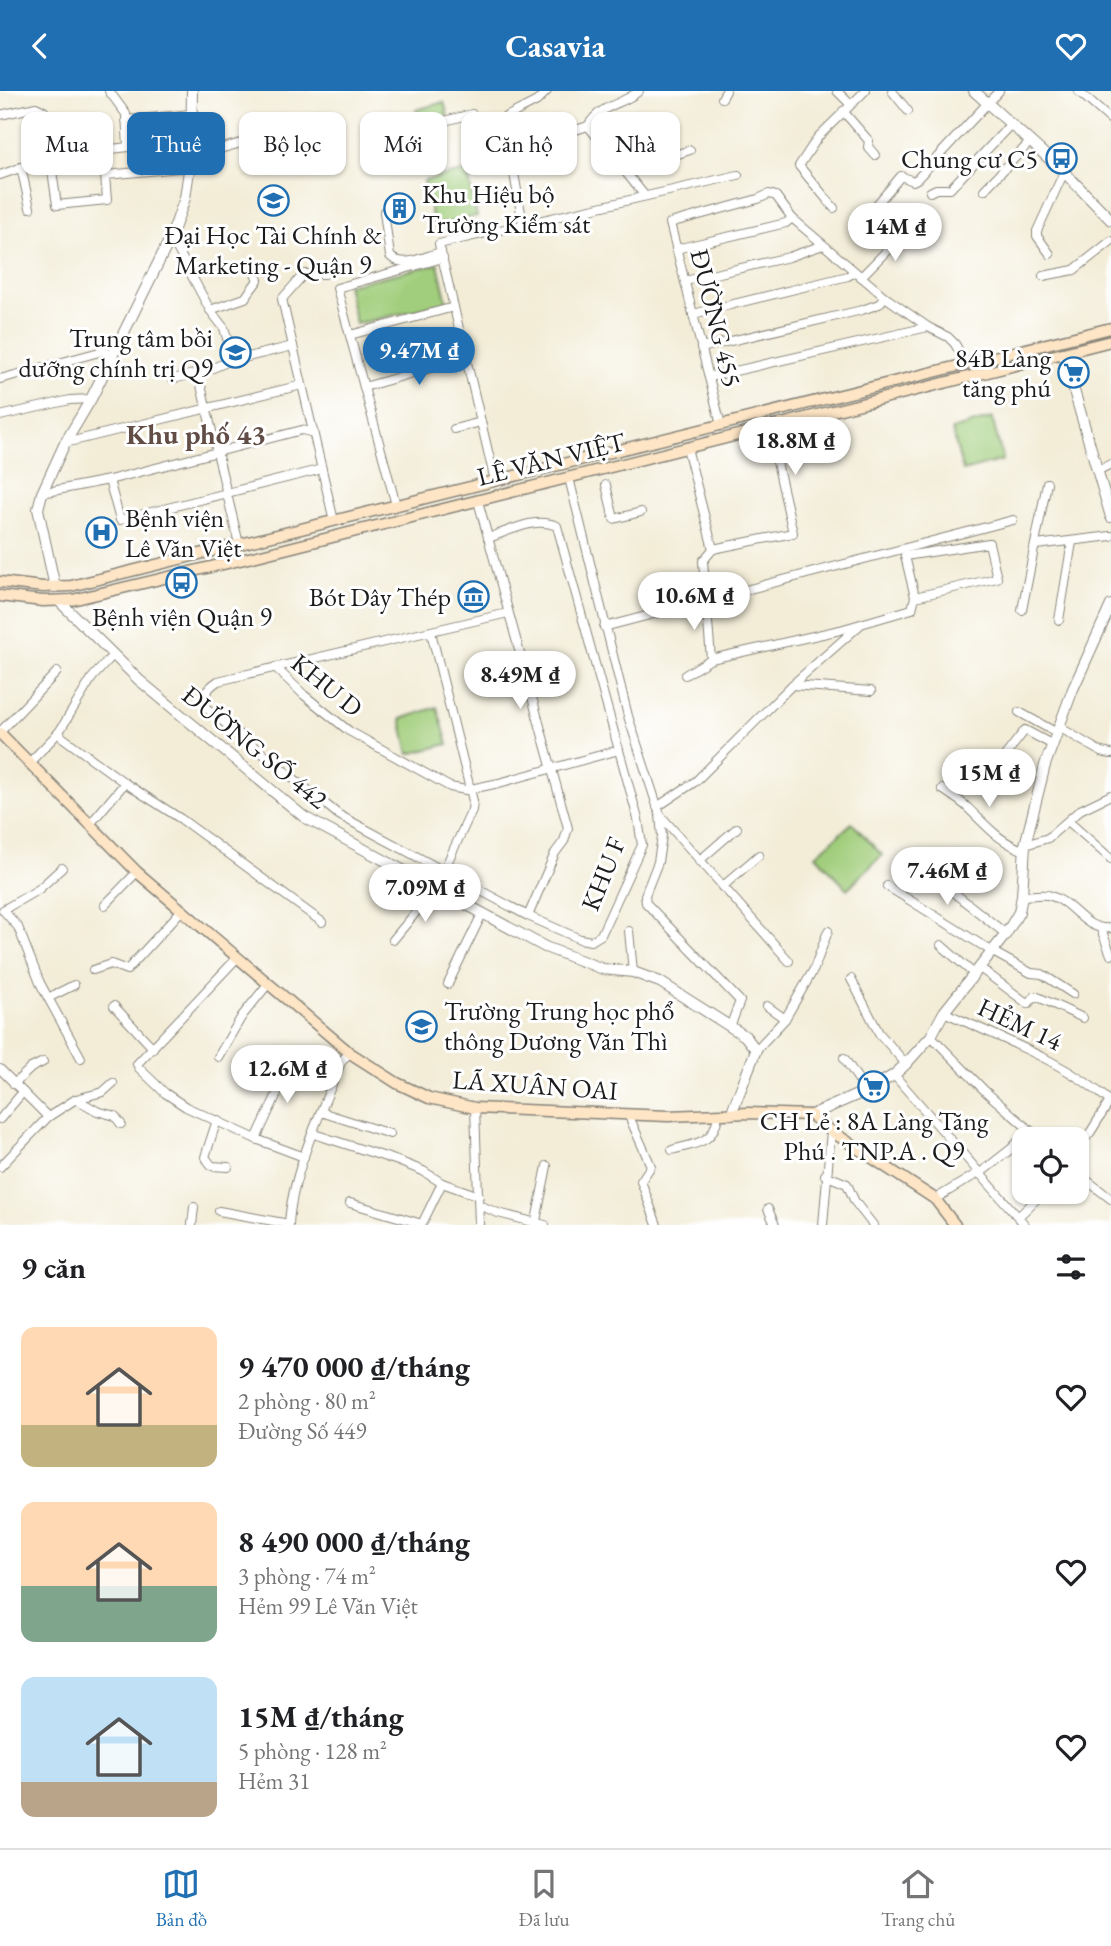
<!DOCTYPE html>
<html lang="vi">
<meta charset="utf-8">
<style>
:root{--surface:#fff;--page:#f2f2f2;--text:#202124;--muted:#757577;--line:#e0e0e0;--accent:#1f6fb2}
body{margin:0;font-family:"EB Garamond",serif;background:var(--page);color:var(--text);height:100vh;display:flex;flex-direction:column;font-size:26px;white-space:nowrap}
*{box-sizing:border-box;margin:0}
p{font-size:23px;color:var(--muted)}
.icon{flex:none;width:38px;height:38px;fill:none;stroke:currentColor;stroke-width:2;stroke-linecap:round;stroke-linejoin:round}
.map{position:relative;height:1134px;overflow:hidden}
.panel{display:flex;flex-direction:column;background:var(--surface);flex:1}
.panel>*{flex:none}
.banner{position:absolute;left:21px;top:21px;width:700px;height:63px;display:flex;gap:14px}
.buttons{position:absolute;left:1012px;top:1036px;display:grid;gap:14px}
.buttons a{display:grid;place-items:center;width:77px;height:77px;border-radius:14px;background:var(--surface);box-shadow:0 2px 5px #0004;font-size:35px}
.price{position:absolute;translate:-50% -60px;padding:0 16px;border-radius:24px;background:#fff;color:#222;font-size:23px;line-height:46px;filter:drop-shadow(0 2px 4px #0008)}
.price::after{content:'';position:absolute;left:50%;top:42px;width:21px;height:16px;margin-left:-10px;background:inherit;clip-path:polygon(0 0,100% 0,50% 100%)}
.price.current{background:var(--accent);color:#fff}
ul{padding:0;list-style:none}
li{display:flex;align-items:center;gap:21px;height:175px;padding:0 21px}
li span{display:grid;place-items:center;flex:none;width:196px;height:140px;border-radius:14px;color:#555}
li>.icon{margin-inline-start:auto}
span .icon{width:84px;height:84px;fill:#fffc;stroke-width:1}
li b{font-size:30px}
h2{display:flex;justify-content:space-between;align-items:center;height:84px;padding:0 21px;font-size:30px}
.chip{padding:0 24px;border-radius:14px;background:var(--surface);box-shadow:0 2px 5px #0004;font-size:24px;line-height:63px}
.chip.current{background:var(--accent);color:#fff}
header{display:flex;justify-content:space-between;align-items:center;height:91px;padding:0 21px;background:var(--accent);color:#fff;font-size:32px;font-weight:700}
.menu{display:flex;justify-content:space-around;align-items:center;height:98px;border-top:2px solid var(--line);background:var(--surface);font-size:19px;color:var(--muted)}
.menu a{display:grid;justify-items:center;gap:4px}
.menu .current{color:var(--accent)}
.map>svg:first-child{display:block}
.green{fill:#a1ce7c;stroke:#5e754c;stroke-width:2}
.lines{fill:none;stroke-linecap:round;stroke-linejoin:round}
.minor-casing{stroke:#88847a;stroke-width:10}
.tertiary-casing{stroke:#88847a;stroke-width:12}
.secondary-casing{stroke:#88847a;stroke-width:13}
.minor{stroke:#fff;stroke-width:8}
.tertiary{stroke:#fff;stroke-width:10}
.secondary{stroke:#fde5c5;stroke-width:10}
.labels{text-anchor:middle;stroke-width:6;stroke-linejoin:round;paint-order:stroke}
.poi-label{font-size:26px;fill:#1c1c1c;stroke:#fff;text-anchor:end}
.street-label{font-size:26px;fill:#1c1c1c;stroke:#fff}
.neighbourhood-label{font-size:28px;font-weight:bold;fill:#614d46;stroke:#fff}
</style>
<header><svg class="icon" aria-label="back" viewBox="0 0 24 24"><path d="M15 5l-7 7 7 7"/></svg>Casavia<svg class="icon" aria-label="heart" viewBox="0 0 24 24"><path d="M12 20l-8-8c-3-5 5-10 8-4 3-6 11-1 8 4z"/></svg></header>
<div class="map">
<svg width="1111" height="1134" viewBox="0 0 1111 1134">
<rect width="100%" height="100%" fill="#fff"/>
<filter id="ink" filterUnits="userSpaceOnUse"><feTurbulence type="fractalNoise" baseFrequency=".0143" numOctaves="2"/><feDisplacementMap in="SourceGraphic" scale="14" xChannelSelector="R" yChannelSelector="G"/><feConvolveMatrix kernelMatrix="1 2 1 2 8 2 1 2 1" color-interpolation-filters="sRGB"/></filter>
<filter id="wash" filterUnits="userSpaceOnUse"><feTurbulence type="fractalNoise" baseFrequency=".00686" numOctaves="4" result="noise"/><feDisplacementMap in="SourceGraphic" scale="28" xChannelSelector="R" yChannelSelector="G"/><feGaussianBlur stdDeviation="1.57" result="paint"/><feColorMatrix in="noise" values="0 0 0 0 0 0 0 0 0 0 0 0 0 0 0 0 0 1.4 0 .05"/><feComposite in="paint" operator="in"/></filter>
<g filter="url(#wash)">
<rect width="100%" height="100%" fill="#f3edd8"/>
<g class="green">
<path d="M444,11l4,14 -29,7 -3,-13z"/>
<path d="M467,80l10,45 -43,10 -10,-45z"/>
<path d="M438,173l9,39 -91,21 -9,-39z"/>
<path d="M992,327l11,42 -40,11 -11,-41z"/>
<path d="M437,616l11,37 -39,10 -8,-35z"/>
<path d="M852,732l30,32 -35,34 -31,-34z"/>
</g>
</g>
<g filter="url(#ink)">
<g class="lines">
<defs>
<g id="minor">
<path d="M109,0l17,23 2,33"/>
<path d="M837,0l13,13"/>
<path d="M892,0l16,20"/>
<path d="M1078,0l33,29"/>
<path d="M722,7l4,-7"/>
<path d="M843,20l26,30 -1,6 7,8"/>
<path d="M0,24l36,-8 8,4 13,44"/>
<path d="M126,29l66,-6"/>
<path d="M588,35c13,-22 32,-20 51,-35"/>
<path d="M92,37l3,22"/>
<path d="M393,43l79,-20"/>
<path d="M606,56l52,-19"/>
<path d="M103,59l1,23 3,2 83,-8"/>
<path d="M510,60l78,-25 57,70"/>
<path d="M50,66l7,48 50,-5 -2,-25"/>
<path d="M191,66l100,-28"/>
<path d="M21,76l9,41"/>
<path d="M626,80l64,-21"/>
<path d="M0,84l57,-20 135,-15"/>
<path d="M984,99l46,-48"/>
<path d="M930,101l6,-3h14l61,-65"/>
<path d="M834,117l-35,-42 19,-29 47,-46"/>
<path d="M872,119l29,-34 12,5 4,-2 82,-88"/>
<path d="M384,121l6,44c12,13 35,0 51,-4"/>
<path d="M523,133l-13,-73 -10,-31 37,-19 10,-10"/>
<path d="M171,146l39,73 14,18 5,17 -2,17 -21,9 -33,8"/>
<path d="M676,158l110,-26 6,-5"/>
<path d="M1050,163l-13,-18v-5l27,-59"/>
<path d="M325,183h-21l-22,25 52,222"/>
<path d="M1043,185l31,-6 37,-29"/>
<path d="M861,186l47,-48"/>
<path d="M685,190l104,-24 34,-12"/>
<path d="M210,219l35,-12 13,-18 -7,-15"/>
<path d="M693,223l155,-38 6,-4"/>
<path d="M350,244l104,-28"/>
<path d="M701,257l161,-38 17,-6 6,-7"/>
<path d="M227,271l66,-16"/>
<path d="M198,282l41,171"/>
<path d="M709,286l219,-50"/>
<path d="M0,288l103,-28 10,4"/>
<path d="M364,296l102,-29"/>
<path d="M0,325l70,-16 21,-1"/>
<path d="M721,334l-51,-202 88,-24 11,-5 7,2 16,22 93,79 43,30 20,10 7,7 11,20"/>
<path d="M454,338l27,-7"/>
<path d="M65,352l237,-58"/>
<path d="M687,357l26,101"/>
<path d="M1097,380l14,-7"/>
<path d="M569,387l59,238 32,99 2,21 -4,26 -13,33 1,8 94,98 -10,26"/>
<path d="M109,389l11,40 202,-51"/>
<path d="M495,390l-56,-237 299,-69"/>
<path d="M606,394l8,34 27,-7"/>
<path d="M42,402l67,-13 193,-50 12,3"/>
<path d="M478,410l90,327 -4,13 -9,12 -27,63"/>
<path d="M396,414l-59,-217 106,-30"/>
<path d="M488,447c22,-7 47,-22 69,-12l81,293 4,26 -41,90 -10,6 -11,-2 -52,-23 -189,-101 -133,-107c-3,-14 0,-19 12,-27l290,-68"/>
<path d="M1036,454l75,-9"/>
<path d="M1022,519l25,-127"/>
<path d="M1059,529l13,-78"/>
<path d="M604,536l409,-107"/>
<path d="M711,568l-8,-98 10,-12 80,-16 -24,-106"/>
<path d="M275,576l29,28 45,36 101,56 16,3 33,-7 120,-33"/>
<path d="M685,584l26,-16 129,-29 72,-21 3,-12 -10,-41 84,-13 8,35 -82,19"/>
<path d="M792,594l79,6"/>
<path d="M1019,621l38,21"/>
<path d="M1059,636l42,25 10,2"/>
<path d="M0,641l57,-60"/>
<path d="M59,641l3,5 63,46 56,36 141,103"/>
<path d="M30,671l29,-30 33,-54 20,-22"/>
<path d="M994,679l31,-40 28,15"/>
<path d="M942,698c9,6 19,12 26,19 20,19 30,33 57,43"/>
<path d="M657,716l39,-26 96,-96 68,-60"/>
<path d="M660,724l129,146"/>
<path d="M1068,730l43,38"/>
<path d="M91,732l34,-40"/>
<path d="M1025,754l23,-7 32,-28 31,-15"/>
<path d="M910,767l96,76"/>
<path d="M699,770l38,-33"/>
<path d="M62,777l-23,21 -36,21 15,17 22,56 41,75"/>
<path d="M887,795l106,66 38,21 11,1 31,20"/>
<path d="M722,796l37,-32"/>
<path d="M1022,805c10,0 21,-3 29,0 24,7 32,35 60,32"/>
<path d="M105,814l32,-33"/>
<path d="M1101,838l10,26"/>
<path d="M629,840l4,41"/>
<path d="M393,849l42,-51 37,-79 1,-9 -42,-169"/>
<path d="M941,854l34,30"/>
<path d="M237,867l-100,106 2,4 26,25 21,14 70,32 48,18"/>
<path d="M980,877l48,36 6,-7h4l45,21"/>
<path d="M93,879l18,-6 16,6 54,-59"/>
<path d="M851,888l28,54 27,31"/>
<path d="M448,893l34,-70"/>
<path d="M48,907l26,-13"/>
<path d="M114,915l39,42"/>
<path d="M944,921c57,27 119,48 167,90"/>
<path d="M785,928l29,-50 14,-38"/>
<path d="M931,945l54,55 55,48"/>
<path d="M756,959l29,-31 -18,-13"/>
<path d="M218,966l24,-41 26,-32"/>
<path d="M844,967l22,33"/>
<path d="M0,978l48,48 -48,50"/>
<path d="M894,984l131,150"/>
<path d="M14,993l17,-16 12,-6"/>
<path d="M76,1008l27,-7 10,-9"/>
<path d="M475,1017l4,117"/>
<path d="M321,1021l69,22"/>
<path d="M628,1023l23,52 -10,15 16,44"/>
<path d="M48,1026l28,-18 21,12 18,5 6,8"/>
<path d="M0,1028l23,-27"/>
<path d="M217,1029l-12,37 7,9 16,1"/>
<path d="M314,1043l84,27 25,10 19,12 37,13"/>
<path d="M256,1048l26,-56 4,-22"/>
<path d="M1076,1058l14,-16 20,-32"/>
<path d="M672,1059c25,-7 42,-6 46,-35"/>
<path d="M1076,1081l35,27"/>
<path d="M979,1083l32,-25 18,-19"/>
<path d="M825,1084l22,9 8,18 18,23"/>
<path d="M935,1108l43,-26"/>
<path d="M350,1112l72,21 20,-41"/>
<path d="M479,1114l19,8 47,12"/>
<path d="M768,1118l7,16"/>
<path d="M219,1120l70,13"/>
<path d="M1018,1126l26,-25"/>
<path d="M536,1130l11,-55"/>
<path d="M192,1134l2,-18"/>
<path d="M289,1134c2,-50 34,-118 53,-165l8,-7"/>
<path d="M823,1134l8,-94"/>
</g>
<g id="tertiary">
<path d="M974,0l90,81 47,48"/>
<path d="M1063,262l48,164"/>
<path d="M55,496l-17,-78 4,-16 23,-50 26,-44 80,-162 14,-39 6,-41 1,-66"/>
<path d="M60,511l79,78 165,137 241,130 58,22 30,3 27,10 85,54 11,14 -25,64"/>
<path d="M811,1024l55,-24 28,-16 12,-11 25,-28 13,-24 62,-78 13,-22 3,-16 3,-51 20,-80 28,-76 38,-84"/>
</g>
<g id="secondary">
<path d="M0,491l43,5 28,-1 1040,-258"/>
<path d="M0,505l43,5 29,-1 189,-45 850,-214"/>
<path d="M0,642l137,139 213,181 47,30 32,15 46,10 193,8 81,-3 62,2 20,16 104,68 20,26"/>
</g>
</defs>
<use href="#minor" class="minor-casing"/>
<use href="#tertiary" class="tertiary-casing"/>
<use href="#secondary" class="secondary-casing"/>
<use href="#minor" class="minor"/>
<use href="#tertiary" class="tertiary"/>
<use href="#secondary" class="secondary"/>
</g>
</g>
<defs>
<symbol id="bus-ring" viewBox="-11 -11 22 22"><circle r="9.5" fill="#fff" stroke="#1f6fb2" stroke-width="1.5"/><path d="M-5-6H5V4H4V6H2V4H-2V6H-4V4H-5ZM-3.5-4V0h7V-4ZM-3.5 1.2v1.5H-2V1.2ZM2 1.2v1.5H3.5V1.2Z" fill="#1f6fb2"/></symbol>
<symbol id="school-ring" viewBox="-11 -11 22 22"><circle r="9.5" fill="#fff" stroke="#1f6fb2" stroke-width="1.5"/><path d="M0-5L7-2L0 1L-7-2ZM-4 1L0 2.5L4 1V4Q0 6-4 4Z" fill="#1f6fb2"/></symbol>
<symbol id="building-ring" viewBox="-11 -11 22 22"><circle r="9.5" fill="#fff" stroke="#1f6fb2" stroke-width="1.5"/><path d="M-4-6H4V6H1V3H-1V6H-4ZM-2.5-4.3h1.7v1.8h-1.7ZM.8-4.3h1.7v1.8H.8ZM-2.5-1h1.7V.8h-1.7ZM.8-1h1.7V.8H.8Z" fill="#1f6fb2"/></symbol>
<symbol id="supermarket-ring" viewBox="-11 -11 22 22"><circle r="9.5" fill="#fff" stroke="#1f6fb2" stroke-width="1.5"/><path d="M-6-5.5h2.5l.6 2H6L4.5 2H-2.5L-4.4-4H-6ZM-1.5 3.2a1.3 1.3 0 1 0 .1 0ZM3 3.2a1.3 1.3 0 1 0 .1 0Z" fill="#1f6fb2"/></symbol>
<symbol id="hospital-ring" viewBox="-11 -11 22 22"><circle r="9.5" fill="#fff" stroke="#1f6fb2" stroke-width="1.5"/><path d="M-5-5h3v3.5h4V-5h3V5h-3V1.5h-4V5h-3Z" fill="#1f6fb2"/></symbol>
<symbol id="museum-ring" viewBox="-11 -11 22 22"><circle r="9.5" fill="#fff" stroke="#1f6fb2" stroke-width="1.5"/><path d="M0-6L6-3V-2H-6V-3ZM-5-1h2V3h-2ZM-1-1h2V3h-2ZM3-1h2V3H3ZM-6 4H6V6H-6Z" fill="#1f6fb2"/></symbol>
</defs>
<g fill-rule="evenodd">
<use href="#bus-ring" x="1044" y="50" width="35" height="35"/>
<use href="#school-ring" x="256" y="92" width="35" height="35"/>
<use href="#building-ring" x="382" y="100" width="35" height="35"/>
<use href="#school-ring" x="218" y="244" width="35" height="35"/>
<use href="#supermarket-ring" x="1056" y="264" width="35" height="35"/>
<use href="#hospital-ring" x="84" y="424" width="35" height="35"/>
<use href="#bus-ring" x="164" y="474" width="35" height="35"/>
<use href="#museum-ring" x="456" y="488" width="35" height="35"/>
<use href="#school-ring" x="404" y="918" width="35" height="35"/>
<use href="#supermarket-ring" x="856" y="978" width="35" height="35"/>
</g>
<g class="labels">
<g class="poi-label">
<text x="1038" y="77">Chung cư C5</text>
<text x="422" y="112" text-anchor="start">Khu Hiệu bộ<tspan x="422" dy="30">Trường Kiểm sát</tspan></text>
<text x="273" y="153" text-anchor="middle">Đại Học Tài Chính &amp;<tspan x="273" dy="30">Marketing - Quận 9</tspan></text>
<text x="213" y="256">Trung tâm bồi<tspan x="213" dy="30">dưỡng chính trị Q9</tspan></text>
<text x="1051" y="276">84B Làng<tspan x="1051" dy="30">tăng phú</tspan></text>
<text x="125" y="436" text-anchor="start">Bệnh viện<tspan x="125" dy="30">Lê Văn Việt</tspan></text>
<text x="451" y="515">Bót Dây Thép</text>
<text x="182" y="535" text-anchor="middle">Bệnh viện Quận 9</text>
<text x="444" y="929" text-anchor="start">Trường Trung học phổ<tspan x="444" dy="30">thông Dương Văn Thì</tspan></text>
<text x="874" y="1039" text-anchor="middle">CH Lẻ : 8A Làng Tăng<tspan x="874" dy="30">Phú . TNP.A . Q9</tspan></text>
</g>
<g class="street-label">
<text transform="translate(716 227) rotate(76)" y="9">ĐƯỜNG 455</text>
<text transform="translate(551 368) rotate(-14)" y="9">LÊ VĂN VIỆT</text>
<text transform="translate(327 594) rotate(39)" y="9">KHU D</text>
<text transform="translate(255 656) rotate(39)" y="9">ĐƯỜNG SỐ 442</text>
<text transform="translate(603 783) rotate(-68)" y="9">KHU F</text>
<text transform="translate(1020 933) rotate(25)" y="9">HẺM 14</text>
<text transform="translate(535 994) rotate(4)" y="9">LÃ XUÂN OAI</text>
</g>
<g class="neighbourhood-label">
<text x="196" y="353">Khu phố 43</text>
</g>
</g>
</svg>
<div class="buttons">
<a><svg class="icon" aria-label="locate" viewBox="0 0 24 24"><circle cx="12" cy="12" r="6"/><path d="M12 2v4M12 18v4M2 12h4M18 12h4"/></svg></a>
</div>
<b class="price" style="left:895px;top:172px">14M ₫</b>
<b class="price current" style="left:419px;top:296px">9.47M ₫</b>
<b class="price" style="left:795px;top:386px">18.8M ₫</b>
<b class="price" style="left:694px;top:541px">10.6M ₫</b>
<b class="price" style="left:520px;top:620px">8.49M ₫</b>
<b class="price" style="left:989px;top:718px">15M ₫</b>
<b class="price" style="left:947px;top:816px">7.46M ₫</b>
<b class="price" style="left:425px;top:833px">7.09M ₫</b>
<b class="price" style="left:287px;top:1014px">12.6M ₫</b>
<div class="banner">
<a class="chip">Mua</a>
<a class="chip current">Thuê</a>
<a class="chip">Bộ lọc</a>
<a class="chip">Mới</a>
<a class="chip">Căn hộ</a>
<a class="chip">Nhà</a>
</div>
</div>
<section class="panel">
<h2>9 căn<svg class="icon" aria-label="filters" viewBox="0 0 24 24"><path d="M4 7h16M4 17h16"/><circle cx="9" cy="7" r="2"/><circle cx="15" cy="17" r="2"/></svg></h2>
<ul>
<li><span style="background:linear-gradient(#ffd9b3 70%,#c2b280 0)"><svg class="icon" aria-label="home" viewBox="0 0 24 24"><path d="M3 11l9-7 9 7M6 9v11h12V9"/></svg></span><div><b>9 470 000 ₫/tháng</b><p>2 phòng · 80 m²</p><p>Đường Số 449</p></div><svg class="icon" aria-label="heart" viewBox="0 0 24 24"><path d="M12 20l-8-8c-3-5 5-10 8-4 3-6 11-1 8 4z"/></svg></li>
<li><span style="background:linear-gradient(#ffd9b3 60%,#7fa58c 0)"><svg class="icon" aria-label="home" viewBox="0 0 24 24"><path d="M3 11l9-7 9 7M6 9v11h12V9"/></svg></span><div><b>8 490 000 ₫/tháng</b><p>3 phòng · 74 m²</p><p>Hẻm 99 Lê Văn Việt</p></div><svg class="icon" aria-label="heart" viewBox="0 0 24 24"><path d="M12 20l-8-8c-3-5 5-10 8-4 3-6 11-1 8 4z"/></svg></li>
<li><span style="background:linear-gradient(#bfe0f5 75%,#b9a48a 0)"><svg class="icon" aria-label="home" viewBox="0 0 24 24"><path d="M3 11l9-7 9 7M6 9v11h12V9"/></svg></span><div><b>15M ₫/tháng</b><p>5 phòng · 128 m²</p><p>Hẻm 31</p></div><svg class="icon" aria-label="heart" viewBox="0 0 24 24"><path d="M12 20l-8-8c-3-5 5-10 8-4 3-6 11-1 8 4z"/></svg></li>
</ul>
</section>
<nav class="menu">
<a class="current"><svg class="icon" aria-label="map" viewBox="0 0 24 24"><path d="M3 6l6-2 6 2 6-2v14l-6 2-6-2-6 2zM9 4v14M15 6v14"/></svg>Bản đồ</a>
<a><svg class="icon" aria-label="saved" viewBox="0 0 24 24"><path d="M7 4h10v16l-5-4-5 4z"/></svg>Đã lưu</a>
<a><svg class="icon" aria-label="home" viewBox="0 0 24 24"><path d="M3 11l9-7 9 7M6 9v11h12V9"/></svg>Trang chủ</a>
</nav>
